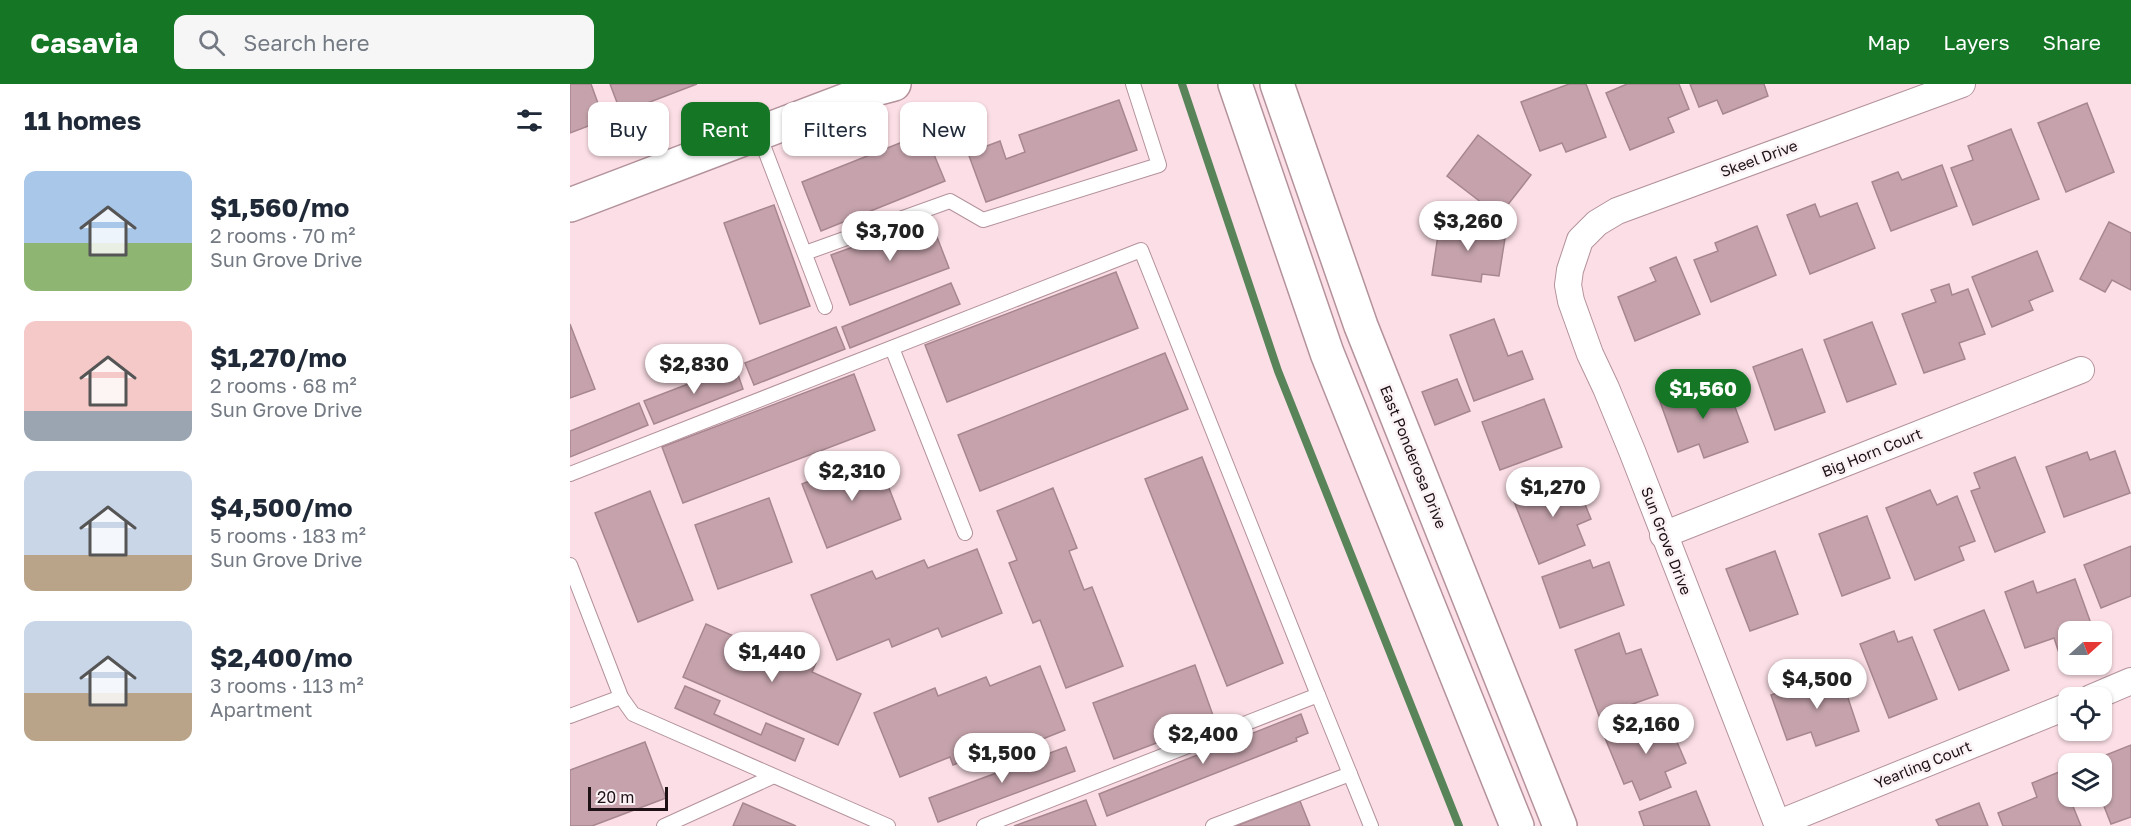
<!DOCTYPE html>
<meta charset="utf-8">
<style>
:root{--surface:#fff;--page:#f6f6f7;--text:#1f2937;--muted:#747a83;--accent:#157626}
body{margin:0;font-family:"Golos Text",sans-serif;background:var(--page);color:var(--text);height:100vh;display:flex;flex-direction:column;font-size:22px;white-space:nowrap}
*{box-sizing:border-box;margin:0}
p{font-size:20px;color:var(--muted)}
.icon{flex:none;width:33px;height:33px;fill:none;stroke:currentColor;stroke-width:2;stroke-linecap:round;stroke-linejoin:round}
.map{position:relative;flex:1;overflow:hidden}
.details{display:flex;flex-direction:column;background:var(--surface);width:570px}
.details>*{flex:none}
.banner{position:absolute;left:18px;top:18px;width:570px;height:54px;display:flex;gap:12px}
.needle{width:39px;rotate:69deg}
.fabs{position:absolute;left:1488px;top:537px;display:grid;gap:12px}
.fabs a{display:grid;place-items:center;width:54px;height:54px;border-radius:12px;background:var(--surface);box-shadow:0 2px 4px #0004;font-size:30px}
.scale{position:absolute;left:18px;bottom:15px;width:80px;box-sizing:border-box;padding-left:6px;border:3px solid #1d1115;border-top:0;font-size:16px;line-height:21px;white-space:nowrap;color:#1d1115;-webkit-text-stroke:4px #faf2f4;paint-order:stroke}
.price{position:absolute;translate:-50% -51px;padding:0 14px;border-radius:21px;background:#fff;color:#222;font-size:20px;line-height:39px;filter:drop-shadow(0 2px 3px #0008)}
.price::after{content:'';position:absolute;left:50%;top:36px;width:18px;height:14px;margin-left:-9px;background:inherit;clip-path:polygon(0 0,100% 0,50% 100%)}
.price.selected{background:var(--accent);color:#fff}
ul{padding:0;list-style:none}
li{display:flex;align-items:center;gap:18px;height:150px;padding:0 24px}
li span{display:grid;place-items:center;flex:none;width:168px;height:120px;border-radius:12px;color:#555}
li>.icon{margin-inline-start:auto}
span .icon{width:72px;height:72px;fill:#fffc;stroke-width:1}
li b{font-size:26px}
h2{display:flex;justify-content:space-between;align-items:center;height:72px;padding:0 24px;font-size:26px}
.chip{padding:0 21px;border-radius:12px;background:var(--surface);box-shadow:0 2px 4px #0004;font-size:21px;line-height:54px}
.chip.selected{background:var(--accent);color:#fff}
header{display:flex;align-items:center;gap:36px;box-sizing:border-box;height:84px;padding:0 30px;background:var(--accent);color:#fff}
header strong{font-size:28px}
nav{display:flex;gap:33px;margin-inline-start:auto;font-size:21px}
.search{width:420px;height:54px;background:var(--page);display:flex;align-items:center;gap:15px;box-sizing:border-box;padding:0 21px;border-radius:12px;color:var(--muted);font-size:22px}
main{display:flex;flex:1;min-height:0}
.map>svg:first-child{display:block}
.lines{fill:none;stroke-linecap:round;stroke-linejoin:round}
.stream{stroke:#598459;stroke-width:8}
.building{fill:#c6a3ac;stroke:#a7868f;stroke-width:1.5}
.service-casing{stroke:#b4929b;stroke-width:16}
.minor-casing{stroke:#b4929b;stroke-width:28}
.secondary-casing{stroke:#b4929b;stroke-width:36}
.service{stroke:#fff;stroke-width:14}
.minor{stroke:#fff;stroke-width:26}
.secondary{stroke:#fff;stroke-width:33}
.labels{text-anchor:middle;stroke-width:5;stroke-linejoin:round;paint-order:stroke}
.street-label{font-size:15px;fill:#1d1115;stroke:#faf2f4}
</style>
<header>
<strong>Casavia</strong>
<div class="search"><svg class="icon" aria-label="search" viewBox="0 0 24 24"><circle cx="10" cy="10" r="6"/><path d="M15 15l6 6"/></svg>Search here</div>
<nav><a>Map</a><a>Layers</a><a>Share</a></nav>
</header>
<main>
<section class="details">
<h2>11 homes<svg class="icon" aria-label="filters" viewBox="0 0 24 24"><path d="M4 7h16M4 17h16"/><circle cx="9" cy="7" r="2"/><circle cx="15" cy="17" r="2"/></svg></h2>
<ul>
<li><span style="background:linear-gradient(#a9c7e8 60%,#8fb573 0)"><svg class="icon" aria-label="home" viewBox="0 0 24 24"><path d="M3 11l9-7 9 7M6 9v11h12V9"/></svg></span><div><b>$1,560/mo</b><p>2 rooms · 70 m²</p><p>Sun Grove Drive</p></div></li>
<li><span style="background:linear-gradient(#f6c9c9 75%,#9aa5b1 0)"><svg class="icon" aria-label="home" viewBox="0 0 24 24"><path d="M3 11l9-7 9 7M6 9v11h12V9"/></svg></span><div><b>$1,270/mo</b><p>2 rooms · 68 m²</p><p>Sun Grove Drive</p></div></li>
<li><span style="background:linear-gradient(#c9d6e8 70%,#b9a48a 0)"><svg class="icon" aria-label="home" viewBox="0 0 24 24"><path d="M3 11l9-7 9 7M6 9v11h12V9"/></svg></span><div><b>$4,500/mo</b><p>5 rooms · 183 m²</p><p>Sun Grove Drive</p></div></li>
<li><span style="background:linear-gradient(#c9d6e8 60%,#b9a48a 0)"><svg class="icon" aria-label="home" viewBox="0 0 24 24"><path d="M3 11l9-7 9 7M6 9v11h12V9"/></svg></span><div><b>$2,400/mo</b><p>3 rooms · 113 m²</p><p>Apartment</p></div></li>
</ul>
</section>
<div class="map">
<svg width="1561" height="742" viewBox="0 0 1561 742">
<rect width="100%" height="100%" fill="#fcdfe6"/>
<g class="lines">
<path class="stream" d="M612,0l96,287 181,455"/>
</g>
<g class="building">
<path d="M0,0h21l13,36 -34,13z"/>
<path d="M40,0h87l-76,29z"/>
<path d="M999,0h17l20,53 -40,15 -4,-9 -22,8 -19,-49z"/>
<path d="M1057,0h52l10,25 -21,9 6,14 -44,18 -24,-57z"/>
<path d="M1120,0h74l4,12 -45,18 -6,-14 -18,7z"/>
<path d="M549,16l18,50 -151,52 -18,-49 32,-12 6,18 19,-7 -6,-17z"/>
<path d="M1517,19l27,69 -48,20 -28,-69z"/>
<path d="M1441,45l28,70 -66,26 -22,-57 22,-8 -5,-14z"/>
<path d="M355,49l20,48 -124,50 -19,-49z"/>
<path d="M908,51l53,40 -32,41 -52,-40z"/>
<path d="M1372,81l15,41 -66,25 -19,-49 26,-10 4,8z"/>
<path d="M1287,119l18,45 -65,26 -23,-59 28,-11 5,13z"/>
<path d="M204,121l36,101 -50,18 -36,-101z"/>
<path d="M360,135l19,49 -99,37 -19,-50z"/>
<path d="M870,138l66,10 -7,44 -17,-2 -1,8 -49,-7z"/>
<path d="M1539,138l22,11v57l-19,-10 -7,12 -25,-13z"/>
<path d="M1187,142l19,49 -65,27 -17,-42 24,-9 -3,-8z"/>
<path d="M1467,167l16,40 -24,10 4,9 -41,17 -20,-50z"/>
<path d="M1106,173l24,57 -65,27 -17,-44 38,-16 -6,-13z"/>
<path d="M546,188l22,56 -191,74 -22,-57z"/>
<path d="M381,199l9,21 -110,44 -8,-21z"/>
<path d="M1379,200l3,11 16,-6 17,45 -26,9 6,16 -41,14 -22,-59 34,-12 -5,-12z"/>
<path d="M924,235l14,37 14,-5 11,28 -59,22 -24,-66z"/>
<path d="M1302,238l24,62 -49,18 -23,-62z"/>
<path d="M0,240l25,65 -25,9z"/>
<path d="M266,243l9,22 -91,36 -9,-22z"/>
<path d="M1232,265l23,63 -50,18 -22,-63z"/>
<path d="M595,269l23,56 -208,82 -22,-56z"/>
<path d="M165,282l8,23 -89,35 -10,-23z"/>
<path d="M284,290l21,56 -192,73 -21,-56z"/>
<path d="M887,295l13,32 -35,14 -13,-33z"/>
<path d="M1156,299l22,59 -44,16 -5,-14 -21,8 -20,-56 29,-11 4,11z"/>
<path d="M974,315l18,48 -62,23 -18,-48z"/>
<path d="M69,319l9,22 -78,32v-26z"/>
<path d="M1545,367l15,42 -66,24 -18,-50 41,-15 3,8z"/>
<path d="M306,371l25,64 -74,29 -25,-64z"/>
<path d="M632,373l81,206 -56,23 -82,-207z"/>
<path d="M1445,373l30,75 -50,20 -24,-61 9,-3 -6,-15z"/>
<path d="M1003,391l18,44 -14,6 8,20 -46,19 -26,-65z"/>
<path d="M483,404l24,60 -8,3 15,39 8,-3 31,79 -57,22 -26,-68 -7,3 -24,-60 8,-3 -20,-49z"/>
<path d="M1360,406l7,15 20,-9 18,45 -16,6 5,13 -49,20 -29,-72z"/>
<path d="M80,407l43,109 -55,22 -43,-109z"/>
<path d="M199,414l23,64 -74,27 -23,-64z"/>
<path d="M1297,432l23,62 -48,18 -23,-62z"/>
<path d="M1561,462v50l-30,12 -17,-43z"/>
<path d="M407,465l25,64 -60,24 -4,-9 -46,19 -3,-8 -52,21 -26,-65 61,-24 4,8 48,-19 4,8z"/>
<path d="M1205,467l23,63 -48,17 -24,-62z"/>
<path d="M1020,476l3,8 16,-6 15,43 -64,23 -18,-51z"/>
<path d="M1505,495l19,53h-26v18l-9,3 -5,-15 -29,10 -20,-56 28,-11 4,12z"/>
<path d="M1414,526l25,60 -50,20 -25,-60z"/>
<path d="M136,540l48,21 3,-7 59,25 -4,9 49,22 -23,51 -155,-68z"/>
<path d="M1324,547l4,11 14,-5 25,62 -48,19 -29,-74z"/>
<path d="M1049,549l7,21 15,-5 17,46 -59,21 -24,-66z"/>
<path d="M625,581l20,56 -101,38 -21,-56z"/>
<path d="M470,582l25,64 -60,24 -4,-8 -48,19 -3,-8 -50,20 -26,-64 61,-25 3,8 48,-19 4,9z"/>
<path d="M1269,587l20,60 -43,15 -5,-14 -24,8 -16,-45z"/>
<path d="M115,602l35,15 -6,13 47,21 5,-12 38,16 -9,22 -120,-53z"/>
<path d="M731,630l7,19 -12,5 1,3 -190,75 -8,-22z"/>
<path d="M1095,630l21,49 -21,9 6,15 -31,13 -8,-19 -8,3 -19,-46z"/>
<path d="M75,658l21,56 -74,28h-22v-56z"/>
<path d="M1561,661v72l-20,7 -11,-28h2v-32l-16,-1z"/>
<path d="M496,663l9,24 -137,51 -9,-24z"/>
<path d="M1489,688l22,54h-78l-5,-13 39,-16 -5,-14z"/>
<path d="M1126,707l14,35h-66l-5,-14z"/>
<path d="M516,716l10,26h-82z"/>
<path d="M730,717l10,25h-74z"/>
<path d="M173,719l53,23h-63z"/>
<path d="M1409,719l9,23h-49l-3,-6z"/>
</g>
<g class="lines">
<defs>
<g id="service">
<path d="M188,48l67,175"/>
<path d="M235,169l145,-52 33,19 176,-55 -26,-81"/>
<path d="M322,264l73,185"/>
<path d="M0,390l571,-224 177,445"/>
<path d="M0,481l51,132 12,17 255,112"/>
<path d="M0,632l51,-19"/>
<path d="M780,690l21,52"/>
<path d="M94,742l108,-49"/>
<path d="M414,742l334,-131 32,79 -137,52"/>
</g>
<g id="minor">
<path d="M1093,451l418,-165"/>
<path d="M1521,614l40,-17"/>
<path d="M1207,740l291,-118"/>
<path d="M1208,742l-146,-375 -26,-63 -16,-34 -19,-53 -3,-16 2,-15 10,-30 17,-17 20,-12 345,-127"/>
</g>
<g id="secondary">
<path d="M665,0l92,269 190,473"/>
<path d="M707,0l84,242 199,500"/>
<path d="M0,121l305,-116 19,-5"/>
</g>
</defs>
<use href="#service" class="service-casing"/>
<use href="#minor" class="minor-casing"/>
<use href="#secondary" class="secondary-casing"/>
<use href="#service" class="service"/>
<use href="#minor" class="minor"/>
<use href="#secondary" class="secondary"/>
</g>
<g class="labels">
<g class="street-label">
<text transform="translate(1189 75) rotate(-20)" y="5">Skeel Drive</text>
<text transform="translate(1302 369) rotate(-22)" y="5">Big Horn Court</text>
<text transform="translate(843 373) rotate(68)" y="5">East Ponderosa Drive</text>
<text transform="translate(1096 457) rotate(69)" y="5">Sun Grove Drive</text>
<text transform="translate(1353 681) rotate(-22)" y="5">Yearling Court</text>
</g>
</g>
</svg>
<div class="fabs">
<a><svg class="needle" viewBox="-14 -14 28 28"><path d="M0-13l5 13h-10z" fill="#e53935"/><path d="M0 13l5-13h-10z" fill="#747a83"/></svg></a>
<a><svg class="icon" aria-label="locate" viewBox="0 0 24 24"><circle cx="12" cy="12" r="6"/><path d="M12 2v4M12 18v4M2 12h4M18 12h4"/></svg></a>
<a><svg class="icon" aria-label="layers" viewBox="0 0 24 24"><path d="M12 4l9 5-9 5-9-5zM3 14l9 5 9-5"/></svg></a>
</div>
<div class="scale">20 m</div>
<b class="price" style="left:898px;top:168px">$3,260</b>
<b class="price" style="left:320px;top:178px">$3,700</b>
<b class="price" style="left:124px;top:311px">$2,830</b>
<b class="price selected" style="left:1133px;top:336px">$1,560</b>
<b class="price" style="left:282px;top:418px">$2,310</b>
<b class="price" style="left:983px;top:434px">$1,270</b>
<b class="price" style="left:202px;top:599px">$1,440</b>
<b class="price" style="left:1247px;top:626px">$4,500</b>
<b class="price" style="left:1076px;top:671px">$2,160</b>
<b class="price" style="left:633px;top:681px">$2,400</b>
<b class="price" style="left:432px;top:700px">$1,500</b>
<div class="banner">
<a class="chip">Buy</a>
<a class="chip selected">Rent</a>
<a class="chip">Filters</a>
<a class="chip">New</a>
</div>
</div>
</main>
